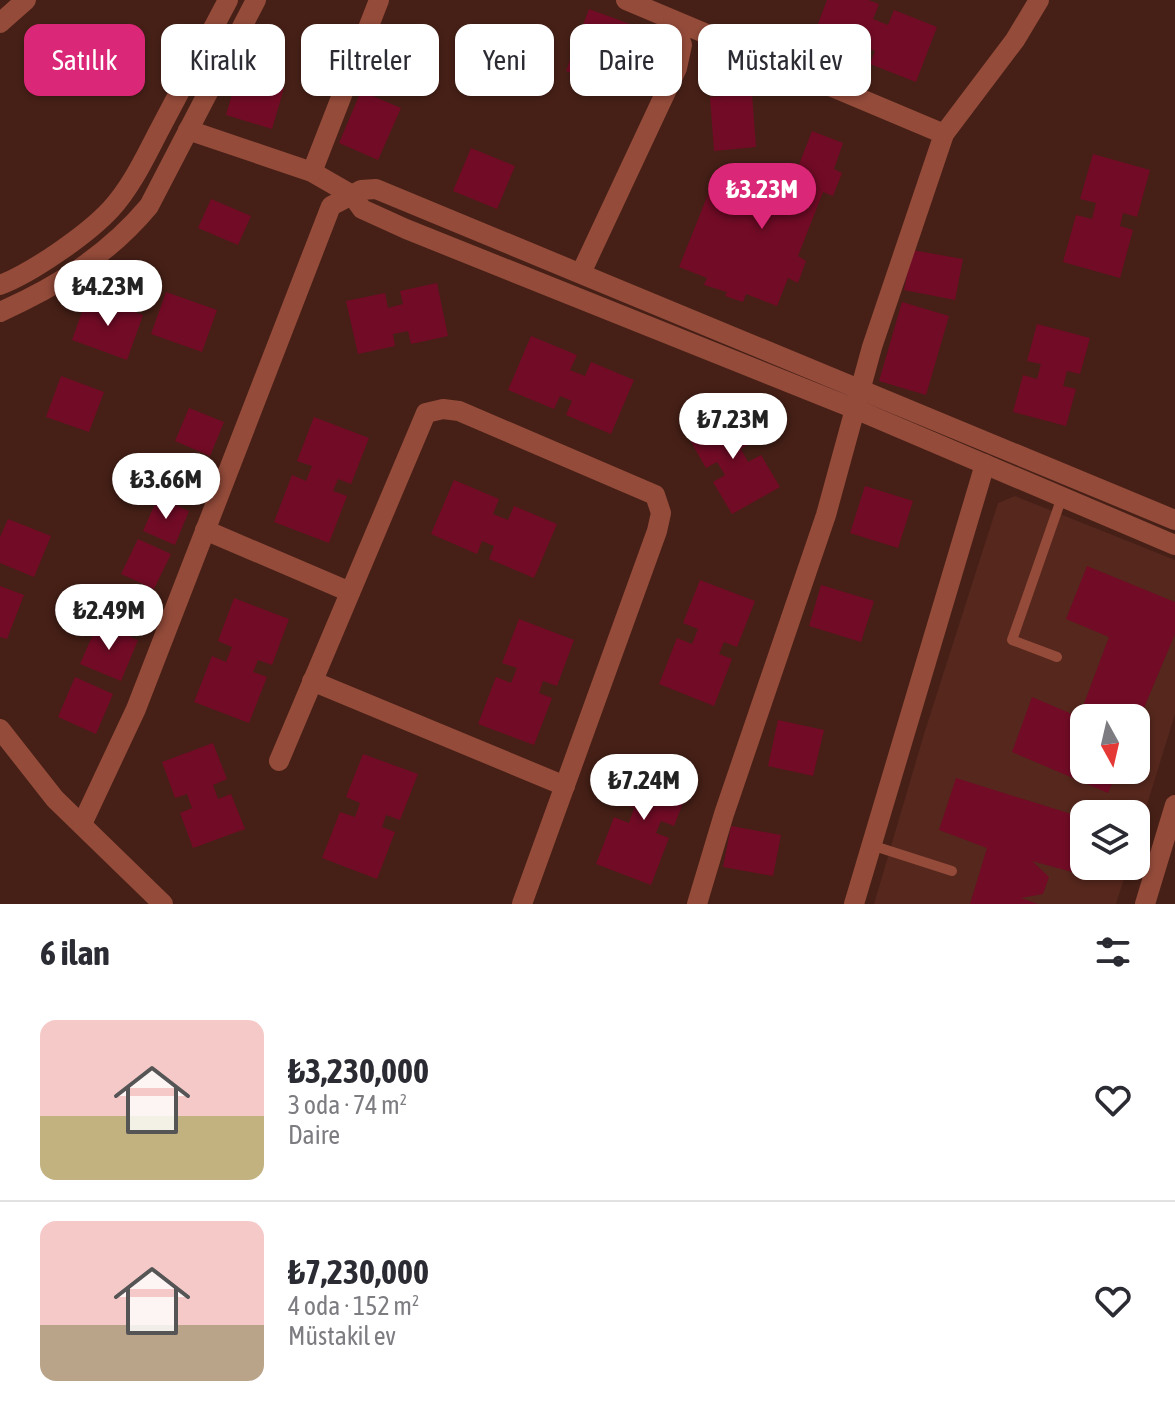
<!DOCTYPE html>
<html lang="tr">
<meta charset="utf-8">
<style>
:root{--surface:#fff;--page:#f2f2f3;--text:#2b2b33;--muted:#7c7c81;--line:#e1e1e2;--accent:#db2777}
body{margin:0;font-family:"Asap Condensed",sans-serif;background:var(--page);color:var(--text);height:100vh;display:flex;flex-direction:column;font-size:30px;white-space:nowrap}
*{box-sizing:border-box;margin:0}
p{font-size:26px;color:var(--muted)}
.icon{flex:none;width:44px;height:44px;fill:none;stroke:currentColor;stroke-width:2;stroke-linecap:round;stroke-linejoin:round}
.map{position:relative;height:904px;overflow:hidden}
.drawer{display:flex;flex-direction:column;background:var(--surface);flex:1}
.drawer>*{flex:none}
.guide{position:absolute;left:24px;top:24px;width:1128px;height:72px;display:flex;gap:16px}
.needle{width:52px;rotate:172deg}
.tools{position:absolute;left:1070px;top:704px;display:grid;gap:16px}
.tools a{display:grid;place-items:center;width:80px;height:80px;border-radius:16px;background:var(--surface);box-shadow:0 2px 6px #0004;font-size:40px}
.price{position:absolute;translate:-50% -68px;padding:0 18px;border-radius:28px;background:#fff;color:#222;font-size:26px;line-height:52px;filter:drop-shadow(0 2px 4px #0008)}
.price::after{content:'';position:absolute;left:50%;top:48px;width:24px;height:18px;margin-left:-12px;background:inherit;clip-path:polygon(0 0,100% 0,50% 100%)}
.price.on{background:var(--accent);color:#fff}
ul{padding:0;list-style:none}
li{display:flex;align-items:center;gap:24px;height:200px;padding:0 40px}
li+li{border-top:2px solid var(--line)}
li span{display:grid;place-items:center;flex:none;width:224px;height:160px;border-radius:16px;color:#555}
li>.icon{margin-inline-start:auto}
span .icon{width:96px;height:96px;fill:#fffc;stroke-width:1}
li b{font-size:34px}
h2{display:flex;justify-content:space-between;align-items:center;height:96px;padding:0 40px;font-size:34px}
.chip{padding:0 28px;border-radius:16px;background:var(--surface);box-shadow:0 2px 6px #0004;font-size:28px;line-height:72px}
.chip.on{background:var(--accent);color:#fff}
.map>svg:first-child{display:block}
.built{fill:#55271d;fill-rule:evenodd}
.building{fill:#720b26}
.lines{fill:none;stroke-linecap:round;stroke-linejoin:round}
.service{stroke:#944b3a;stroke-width:10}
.minor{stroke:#944b3a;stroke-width:20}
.tertiary{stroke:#944b3a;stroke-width:20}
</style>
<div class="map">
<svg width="1175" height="904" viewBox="0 0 1175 904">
<rect width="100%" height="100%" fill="#462017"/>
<path class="built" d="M1015,496l160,64v154l-39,126v-26h-52v52h44l-12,38h-242l50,-170 74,-231zM1084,718h52v52h-52z"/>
<g class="building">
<path d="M827,0h41l11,4 -6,15 15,6 6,-15 43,17 -21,55 -46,-18 5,-13 -12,-5 -5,13 -47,-17z"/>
<path d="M589,9l49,18 -23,61 -49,-17z"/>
<path d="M238,74l46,14 -12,41 -46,-14z"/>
<path d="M361,91l40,17 -23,52 -39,-17z"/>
<path d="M752,94l4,53 -42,4 -4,-54z"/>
<path d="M812,131l31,12 -9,26 8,4 -9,23 -10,-4 -25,64 8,5 -8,22 -10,-5 -11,28 -31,-12 -3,8 -18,-6 2,-4 -23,-7 3,-7 -28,-11 30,-75 30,10 5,-8 38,15z"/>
<path d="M471,148l44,18 -18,43 -44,-18z"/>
<path d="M1093,154l57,16 -13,47 -14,-4 -3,13 13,4 -13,48 -57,-16 13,-47 16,4 4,-16 -16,-4z"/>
<path d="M211,199l40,17 -13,29 -40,-17z"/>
<path d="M912,250l51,9 -8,41 -51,-10z"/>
<path d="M437,283l11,53 -37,8 -3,-13 -15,3 2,12 -37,8 -12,-53 39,-8 3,15 15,-4 -3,-13z"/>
<path d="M166,292l51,18 -15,42 -51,-18z"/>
<path d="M88,295l55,20 -16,45 -55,-20z"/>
<path d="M902,302l47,14 -23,79 -47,-14z"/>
<path d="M1037,324l53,14 -10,36 -13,-3 -4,15 13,3 -10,37 -53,-14 10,-37 14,4 4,-15 -14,-3z"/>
<path d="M531,336l46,19 -7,15 15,6 6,-14 43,18 -23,54 -45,-19 6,-14 -12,-5 -6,13 -46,-19z"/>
<path d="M61,376l43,16 -15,40 -43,-15z"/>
<path d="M734,407l20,34 -13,8 7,13 13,-7 19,32 -48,27 -19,-32 12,-7 -8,-13 -11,6 -19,-33z"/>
<path d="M189,408l35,14 -14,34 -35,-15z"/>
<path d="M314,417l55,21 -18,46 -13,-5 -5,12 14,5 -18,47 -55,-21 18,-47 14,6 6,-15 -15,-5z"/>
<path d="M176,457l29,12 -13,30 -29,-12z"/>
<path d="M454,480l45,19 -6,15 15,6 6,-14 43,18 -23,54 -45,-19 5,-13 -12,-5 -5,13 -46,-20z"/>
<path d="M865,486l48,15 -15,47 -48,-15z"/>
<path d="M158,497l31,14 -14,34 -32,-14z"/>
<path d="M8,519l43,17 -17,41 -34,-14v-26z"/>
<path d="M138,539l33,15 -17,35 -33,-15z"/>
<path d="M1087,566l88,36v32l-39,93v-9h-52v52h34l-10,23 -96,-41 20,-55 47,20 30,-80 -43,-18z"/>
<path d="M700,580l55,21 -18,46 -13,-5 -5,12 13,5 -18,47 -55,-22 18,-46 15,6 6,-15 -15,-6z"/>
<path d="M821,585l53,16 -13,41 -52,-16z"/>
<path d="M0,586l24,9 -17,44 -7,-2z"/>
<path d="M118,587l34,15 -14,34 -35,-15z"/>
<path d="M234,598l55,21 -17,46 -14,-5 -5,12 14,5 -18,46 -55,-21 18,-46 14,6 6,-15 -14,-6z"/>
<path d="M519,619l55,21 -17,46 -14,-5 -4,12 13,5 -18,47 -56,-21 18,-47 15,6 6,-15 -15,-5z"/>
<path d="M98,623l40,17 -17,41 -41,-17z"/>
<path d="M75,677l38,17 -17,40 -38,-17z"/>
<path d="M778,720l46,10 -11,46 -45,-10z"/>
<path d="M213,743l14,36 -14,6 5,14 13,-5 14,35 -52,19 -13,-35 12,-5 -5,-14 -12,4 -13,-36z"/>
<path d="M363,754l55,20 -18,46 -14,-5 -4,12 13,5 -18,47 -55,-21 18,-46 15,5 5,-14 -14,-6z"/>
<path d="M637,759l55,21 -18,46 -13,-5 -5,12 13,5 -18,47 -55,-21 18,-47 15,6 5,-15 -14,-5z"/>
<path d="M956,778l128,40 2,48 -3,9 -51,-14 17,16 -6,17 -22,4 17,6h-68l17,-56 -48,-18z"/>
<path d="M731,826l50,9 -8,41 -50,-9z"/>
</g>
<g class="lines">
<g class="service">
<path d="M1057,657l-45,-17 50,-143"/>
<path d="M871,845l81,26"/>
</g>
<g class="minor">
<path d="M626,0l318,134"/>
<path d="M0,23l26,-23"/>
<path d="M188,130l124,42 40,23"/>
<path d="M312,172l67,-172"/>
<path d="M581,273l96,-205 5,-23 -9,-25"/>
<path d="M1175,520l-799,-331 -15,1 -9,5 10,14 44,20 449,180 320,136"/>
<path d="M205,530l145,62"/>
<path d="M312,681l253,105"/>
<path d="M0,729l55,70 108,105"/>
<path d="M279,761l147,-348 17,-4 16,2 196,84 6,18 -4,18 -135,373"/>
<path d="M82,824l54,-115 195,-503 21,-11"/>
<path d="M697,904l27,-90 102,-299 46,-168 72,-213 71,-94 24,-40"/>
<path d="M854,904l131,-440"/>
<path d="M1145,904l30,-99"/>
</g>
<g class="tertiary">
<path d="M0,285c32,-12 88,-51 111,-76 22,-24 36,-56 51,-84 22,-42 44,-83 66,-125"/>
<path d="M0,312c58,-26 108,-57 149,-106l107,-206"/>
</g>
</g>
</svg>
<div class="tools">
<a><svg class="needle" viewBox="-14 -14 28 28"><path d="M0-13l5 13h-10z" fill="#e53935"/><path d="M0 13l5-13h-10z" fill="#7c7c81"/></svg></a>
<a><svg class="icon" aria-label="layers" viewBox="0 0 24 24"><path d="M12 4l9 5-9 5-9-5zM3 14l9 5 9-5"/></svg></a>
</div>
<b class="price on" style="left:762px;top:231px">₺3.23M</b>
<b class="price" style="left:108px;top:328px">₺4.23M</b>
<b class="price" style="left:733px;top:461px">₺7.23M</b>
<b class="price" style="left:166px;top:521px">₺3.66M</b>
<b class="price" style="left:109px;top:652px">₺2.49M</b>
<b class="price" style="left:644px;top:822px">₺7.24M</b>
<div class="guide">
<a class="chip on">Satılık</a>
<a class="chip">Kiralık</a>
<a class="chip">Filtreler</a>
<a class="chip">Yeni</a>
<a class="chip">Daire</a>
<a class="chip">Müstakil ev</a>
</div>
</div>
<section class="drawer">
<h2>6 ilan<svg class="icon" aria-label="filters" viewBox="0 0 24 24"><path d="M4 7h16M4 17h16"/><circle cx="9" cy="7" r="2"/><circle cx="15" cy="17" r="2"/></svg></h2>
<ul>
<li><span style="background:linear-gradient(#f6c9c9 60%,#c2b280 0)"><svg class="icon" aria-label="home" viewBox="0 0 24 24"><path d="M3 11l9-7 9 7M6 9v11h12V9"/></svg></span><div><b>₺3,230,000</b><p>3 oda · 74 m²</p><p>Daire</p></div><svg class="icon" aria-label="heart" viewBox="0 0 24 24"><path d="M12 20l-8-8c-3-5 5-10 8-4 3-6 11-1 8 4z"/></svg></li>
<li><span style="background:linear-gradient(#f6c9c9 65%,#b9a48a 0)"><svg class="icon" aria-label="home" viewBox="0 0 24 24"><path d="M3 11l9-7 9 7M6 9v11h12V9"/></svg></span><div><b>₺7,230,000</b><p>4 oda · 152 m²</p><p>Müstakil ev</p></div><svg class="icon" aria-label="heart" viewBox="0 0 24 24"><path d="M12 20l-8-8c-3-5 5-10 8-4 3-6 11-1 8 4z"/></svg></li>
</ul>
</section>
